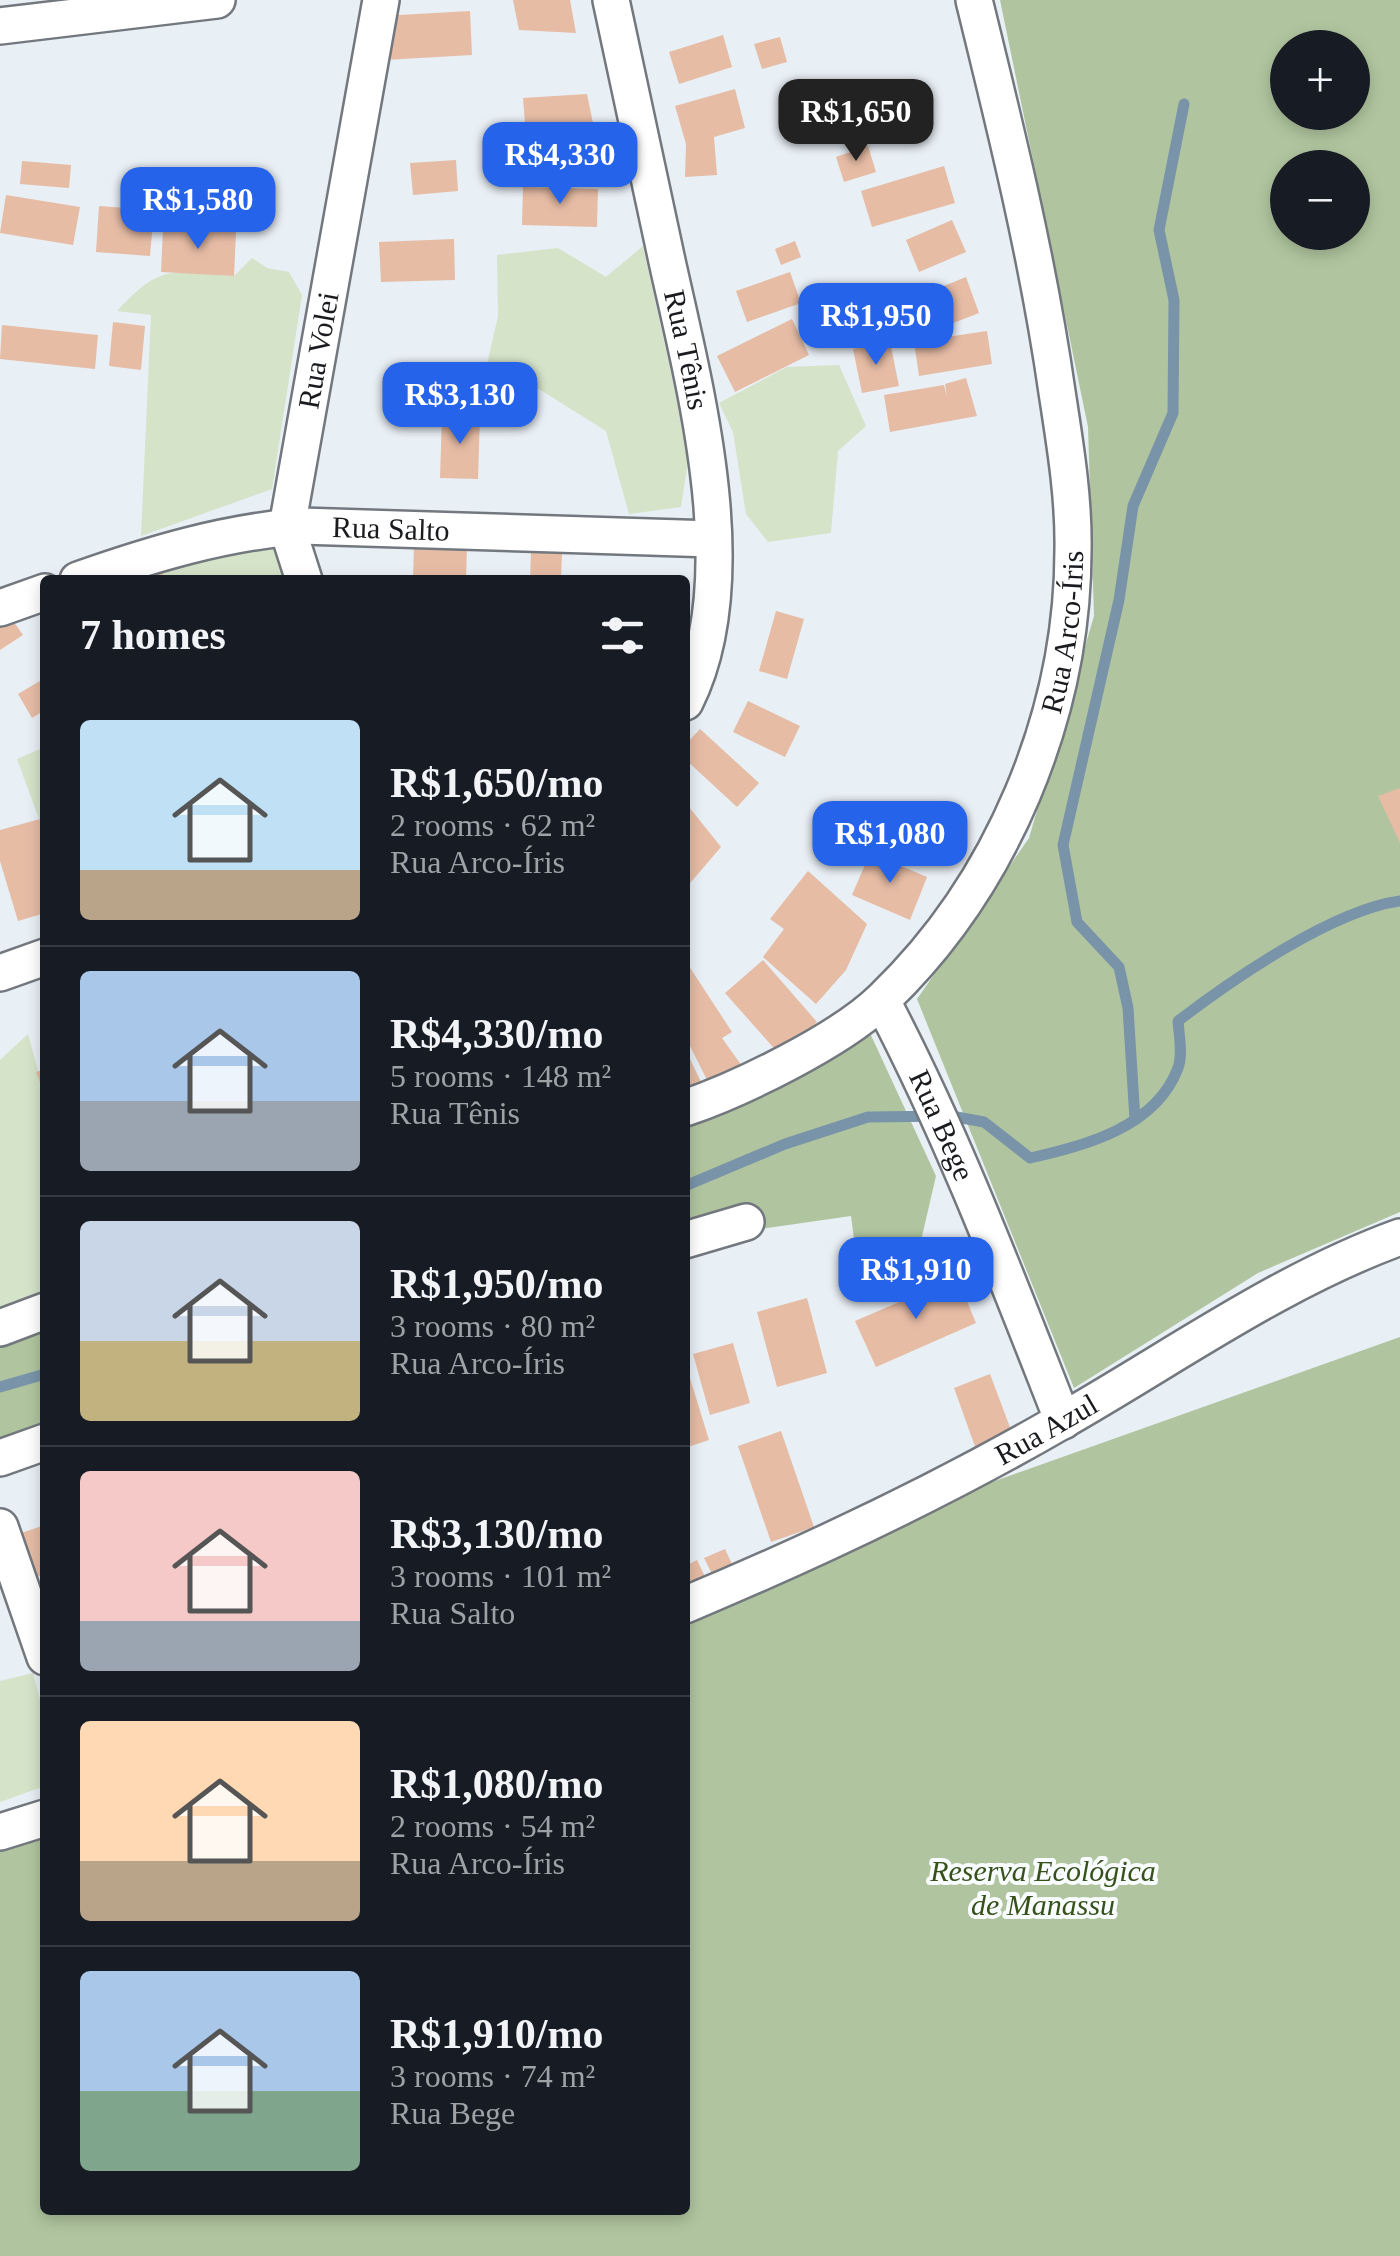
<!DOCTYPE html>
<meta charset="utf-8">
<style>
:root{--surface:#171b24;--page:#20242c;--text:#f1f3f6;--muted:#9ea1a6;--line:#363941;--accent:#2563eb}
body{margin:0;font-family:Georgia,serif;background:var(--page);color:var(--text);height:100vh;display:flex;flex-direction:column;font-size:38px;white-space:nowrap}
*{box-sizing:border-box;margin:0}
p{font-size:32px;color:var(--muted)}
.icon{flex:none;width:55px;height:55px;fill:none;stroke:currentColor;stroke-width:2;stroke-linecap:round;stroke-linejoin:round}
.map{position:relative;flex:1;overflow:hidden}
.side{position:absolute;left:40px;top:575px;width:650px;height:1640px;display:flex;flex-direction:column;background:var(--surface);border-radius:10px;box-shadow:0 5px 15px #0003}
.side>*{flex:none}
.fabs{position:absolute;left:1270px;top:30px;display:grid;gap:20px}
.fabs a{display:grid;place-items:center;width:100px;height:100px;border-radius:50%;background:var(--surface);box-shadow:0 5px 15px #0003;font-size:50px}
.price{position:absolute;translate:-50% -85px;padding:0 22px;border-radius:20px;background:var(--accent);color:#fff;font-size:32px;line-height:65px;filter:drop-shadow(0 2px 5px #0008)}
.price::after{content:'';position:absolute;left:50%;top:60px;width:30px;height:22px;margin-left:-15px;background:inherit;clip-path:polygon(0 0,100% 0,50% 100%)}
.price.current{background:#222;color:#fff}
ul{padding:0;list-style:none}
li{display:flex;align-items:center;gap:30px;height:250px;padding:0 40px}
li+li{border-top:2px solid var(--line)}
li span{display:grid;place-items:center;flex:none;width:280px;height:200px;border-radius:10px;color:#555}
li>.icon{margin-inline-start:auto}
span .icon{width:120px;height:120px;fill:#fffc;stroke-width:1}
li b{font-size:42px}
h2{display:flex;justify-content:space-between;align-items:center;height:120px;padding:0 40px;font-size:42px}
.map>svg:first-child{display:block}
.green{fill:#d5e3c9}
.forest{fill:#b0c59f;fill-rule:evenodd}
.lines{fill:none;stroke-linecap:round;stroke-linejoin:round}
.stream{stroke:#7994a9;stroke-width:11}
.building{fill:#e6bca5}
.minor-casing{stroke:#72787e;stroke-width:40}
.minor{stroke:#fff;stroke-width:35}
.labels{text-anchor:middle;stroke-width:8;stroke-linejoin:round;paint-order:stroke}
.street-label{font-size:30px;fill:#191b1e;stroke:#f9fcfe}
.park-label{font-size:30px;font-style:italic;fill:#37511a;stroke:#f9fcfe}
</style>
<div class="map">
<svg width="1400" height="2256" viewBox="0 0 1400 2256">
<rect width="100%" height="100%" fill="#e8eff5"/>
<g class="green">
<path d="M643,246l46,209 -8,52 -52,7 -23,-83 -67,-42 -56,-7 15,-66 -1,-61 61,-7 48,29z"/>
<path d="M252,258l15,10 22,4 13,23 -30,194 -131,47 10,-221 -34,-4c45,-49 54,-39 117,-35z"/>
<path d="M839,365l27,61 -28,25 -7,82 -63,9 -22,-28 -13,-82 -14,-29 68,-36z"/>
<path d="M277,538l14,42h-126l-6,-16z"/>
<path d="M45,747v88l-28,-76z"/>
<path d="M28,1034l17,62v206l-45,7v-249z"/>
<path d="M33,1673l12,45v68l-45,16v-121z"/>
</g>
<g class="forest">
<path d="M1000,0h400v1212l-142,61 -184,115 -157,-389 112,-161 65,-222 -6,-189zM1288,48h64v64h-64zM1288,168h64v64h-64z"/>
<path d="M869,1031l67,145 -25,108 -51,1 -9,-69 -166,24v-120z"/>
<path d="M45,1329v96l-45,15v-95z"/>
<path d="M1400,1337v919h-1400v-421l45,-16v391h640v-619z"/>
</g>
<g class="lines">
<g class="stream">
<path d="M1135,1120l-7,-112 -9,-41 -42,-45 -14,-77 56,-245 14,-94 40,-93 1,-113 -15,-70 25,-126"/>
<path d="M685,1186l100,-42 83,-27 83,-1 33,6 46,36c55,-12 126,-31 148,-90 5,-13 1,-33 0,-47 55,-42 155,-111 222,-120"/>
<path d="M0,1387l45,-13"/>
</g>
</g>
<g class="building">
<path d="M513,0h57l6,33 -57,-3z"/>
<path d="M470,11l2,44 -87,5 -3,-44z"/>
<path d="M723,35l9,32 -53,17 -10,-32z"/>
<path d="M780,37l7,25 -25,7 -8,-25z"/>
<path d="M735,89l10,39 -31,9 3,38 -32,2 1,-33 -11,-38z"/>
<path d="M587,94l7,34 -68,8 -3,-38z"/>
<path d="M868,146l8,26 -32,10 -8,-25z"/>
<path d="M456,160l2,31 -45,4 -3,-32z"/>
<path d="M22,161l49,4 -2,23 -49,-4z"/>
<path d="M944,166l11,37 -83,24 -11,-36z"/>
<path d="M523,187l75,2 -1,38 -75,-2z"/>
<path d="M6,195l74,12 -7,38 -73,-12z"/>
<path d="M99,206l55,4 -4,46 -54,-4z"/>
<path d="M952,220l14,32 -47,20 -13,-32z"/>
<path d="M163,228l73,4 -2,44 -73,-4z"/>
<path d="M454,239l1,41 -74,2 -2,-40z"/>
<path d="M795,241l6,16 -20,8 -6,-16z"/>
<path d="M790,272l11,31 -54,19 -11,-31z"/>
<path d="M966,277l13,36 -41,16 -14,-35z"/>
<path d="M792,319l17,36 -74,37 -18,-36z"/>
<path d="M113,322l32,4 -4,44 -32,-4z"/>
<path d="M2,325l96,10 -3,34 -95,-10z"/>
<path d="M987,331l5,33 -73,12 -5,-34z"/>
<path d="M890,342l9,44 -37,7 -9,-44z"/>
<path d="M966,378l11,38 -87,16 -6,-37 60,-10 3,12 -2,-13z"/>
<path d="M442,415l38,1 -2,63 -38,-1z"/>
<path d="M414,544l53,2 -1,34h-53z"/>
<path d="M531,551l31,2 -1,27h-31z"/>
<path d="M159,564l6,16h-46z"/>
<path d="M776,611l28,8 -17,60 -28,-8z"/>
<path d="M9,615l14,20 -23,15v-29z"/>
<path d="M45,678v32l-13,8 -14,-24z"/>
<path d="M748,701l52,25 -15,31 -52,-25z"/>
<path d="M700,729l59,54 -22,24 -52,-48v-14z"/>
<path d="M1400,788v55l-22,-47z"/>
<path d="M685,802l36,45 -36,42z"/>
<path d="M896,813l51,17 -12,36 -51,-18z"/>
<path d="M40,819l5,16v78l-27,8 -18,-60v-31z"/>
<path d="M870,853l57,24 -17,43 -58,-25z"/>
<path d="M808,871l59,53 -21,46 -30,34 -53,-47 21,-28 -14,-10z"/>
<path d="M685,960l47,72 -10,6 20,28 -34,16 -23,-46z"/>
<path d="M763,960l54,62 -37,33 -55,-62z"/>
<path d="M685,1049l21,43 -21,10z"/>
<path d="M45,1069v26l-9,-23z"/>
<path d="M957,1277l19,46 -100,44 -21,-46z"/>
<path d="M807,1298l20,75 -50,14 -20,-75z"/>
<path d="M733,1343l17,60 -40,12 -17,-61z"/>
<path d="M686,1365l23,75 -24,8v-82z"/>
<path d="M990,1374l24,64 -37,14 -23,-64z"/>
<path d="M781,1431l33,96 -43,15 -33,-96z"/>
<path d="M45,1525v49l-22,8 -14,-45z"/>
<path d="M725,1549l12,26 -20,9 -13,-26z"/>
<path d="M697,1560l11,23 -20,9 -3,-26z"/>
</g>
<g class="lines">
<defs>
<g id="minor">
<path id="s1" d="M611,0c18,87 37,174 56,261 28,127 80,319 18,441"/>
<path d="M0,26l217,-26"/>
<path id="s2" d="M78,580c74,-26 144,-47 223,-54l412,13"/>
<path id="s3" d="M304,580l-17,-53 94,-527"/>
<path d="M0,608l45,-16"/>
<path d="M0,973l45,-16"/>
<path id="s4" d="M882,1001c71,135 125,278 181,420"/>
<path id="s5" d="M685,1108c56,-19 156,-68 198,-109 119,-114 190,-284 190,-449 1,-52 -8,-106 -16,-158 -19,-133 -51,-262 -83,-392"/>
<path d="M685,1240l61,-18"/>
<path d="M0,1328l45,-17"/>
<path d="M0,1458l45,-16"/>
<path d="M0,1527l45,130"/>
<path id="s6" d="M685,1605c129,-54 254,-113 375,-183 111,-63 219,-141 340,-185"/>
<path d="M0,1832l45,-14"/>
</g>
</defs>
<use href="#minor" class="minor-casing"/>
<use href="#minor" class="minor"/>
</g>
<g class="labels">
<g class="street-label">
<text dy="10" stroke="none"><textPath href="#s3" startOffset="235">Rua Volei</textPath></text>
<text dy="10" stroke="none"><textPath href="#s1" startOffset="358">Rua Tênis</textPath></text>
<text dy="10" stroke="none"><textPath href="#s2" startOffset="320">Rua Salto</textPath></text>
<text dy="10" stroke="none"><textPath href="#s5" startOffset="645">Rua Arco-Íris</textPath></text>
<text dy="10" stroke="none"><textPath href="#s4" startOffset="138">Rua Bege</textPath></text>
<text dy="10" stroke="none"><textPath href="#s6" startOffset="402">Rua Azul</textPath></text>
</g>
<g class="park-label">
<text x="1043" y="1881">Reserva Ecológica<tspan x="1043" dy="34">de Manassu</tspan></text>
</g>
</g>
</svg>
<div class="fabs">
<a>+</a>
<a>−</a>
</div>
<b class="price current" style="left:856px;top:164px">R$1,650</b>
<b class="price" style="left:560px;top:207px">R$4,330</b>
<b class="price" style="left:198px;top:252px">R$1,580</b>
<b class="price" style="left:876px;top:368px">R$1,950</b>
<b class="price" style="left:460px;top:447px">R$3,130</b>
<b class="price" style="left:890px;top:886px">R$1,080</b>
<b class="price" style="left:916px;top:1322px">R$1,910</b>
<section class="side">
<h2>7 homes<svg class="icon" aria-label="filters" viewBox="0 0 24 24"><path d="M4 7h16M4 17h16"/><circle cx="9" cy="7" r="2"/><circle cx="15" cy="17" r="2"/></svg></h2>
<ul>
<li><span style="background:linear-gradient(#bfe0f5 75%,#b9a48a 0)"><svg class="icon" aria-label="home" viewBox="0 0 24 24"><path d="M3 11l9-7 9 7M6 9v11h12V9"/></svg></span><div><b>R$1,650/mo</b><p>2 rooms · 62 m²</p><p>Rua Arco-Íris</p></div></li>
<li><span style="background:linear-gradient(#a9c7e8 65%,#9aa5b1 0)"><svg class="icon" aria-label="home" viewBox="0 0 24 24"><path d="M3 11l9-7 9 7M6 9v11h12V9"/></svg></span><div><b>R$4,330/mo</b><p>5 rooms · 148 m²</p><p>Rua Tênis</p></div></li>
<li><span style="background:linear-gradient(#c9d6e8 60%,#c2b280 0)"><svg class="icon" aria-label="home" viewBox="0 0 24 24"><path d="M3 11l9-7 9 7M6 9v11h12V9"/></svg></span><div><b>R$1,950/mo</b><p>3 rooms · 80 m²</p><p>Rua Arco-Íris</p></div></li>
<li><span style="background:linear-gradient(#f6c9c9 75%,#9aa5b1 0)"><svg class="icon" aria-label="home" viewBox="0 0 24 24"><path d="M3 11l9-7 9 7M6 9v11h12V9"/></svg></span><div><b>R$3,130/mo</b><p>3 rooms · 101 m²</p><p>Rua Salto</p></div></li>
<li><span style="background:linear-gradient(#ffd9b3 70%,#b9a48a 0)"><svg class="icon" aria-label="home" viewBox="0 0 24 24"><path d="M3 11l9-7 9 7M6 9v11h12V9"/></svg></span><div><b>R$1,080/mo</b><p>2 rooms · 54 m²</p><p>Rua Arco-Íris</p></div></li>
<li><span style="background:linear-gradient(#a9c7e8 60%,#7fa58c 0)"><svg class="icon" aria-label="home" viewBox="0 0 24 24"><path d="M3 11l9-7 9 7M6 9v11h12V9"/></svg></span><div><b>R$1,910/mo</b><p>3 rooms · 74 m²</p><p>Rua Bege</p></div></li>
</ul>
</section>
</div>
